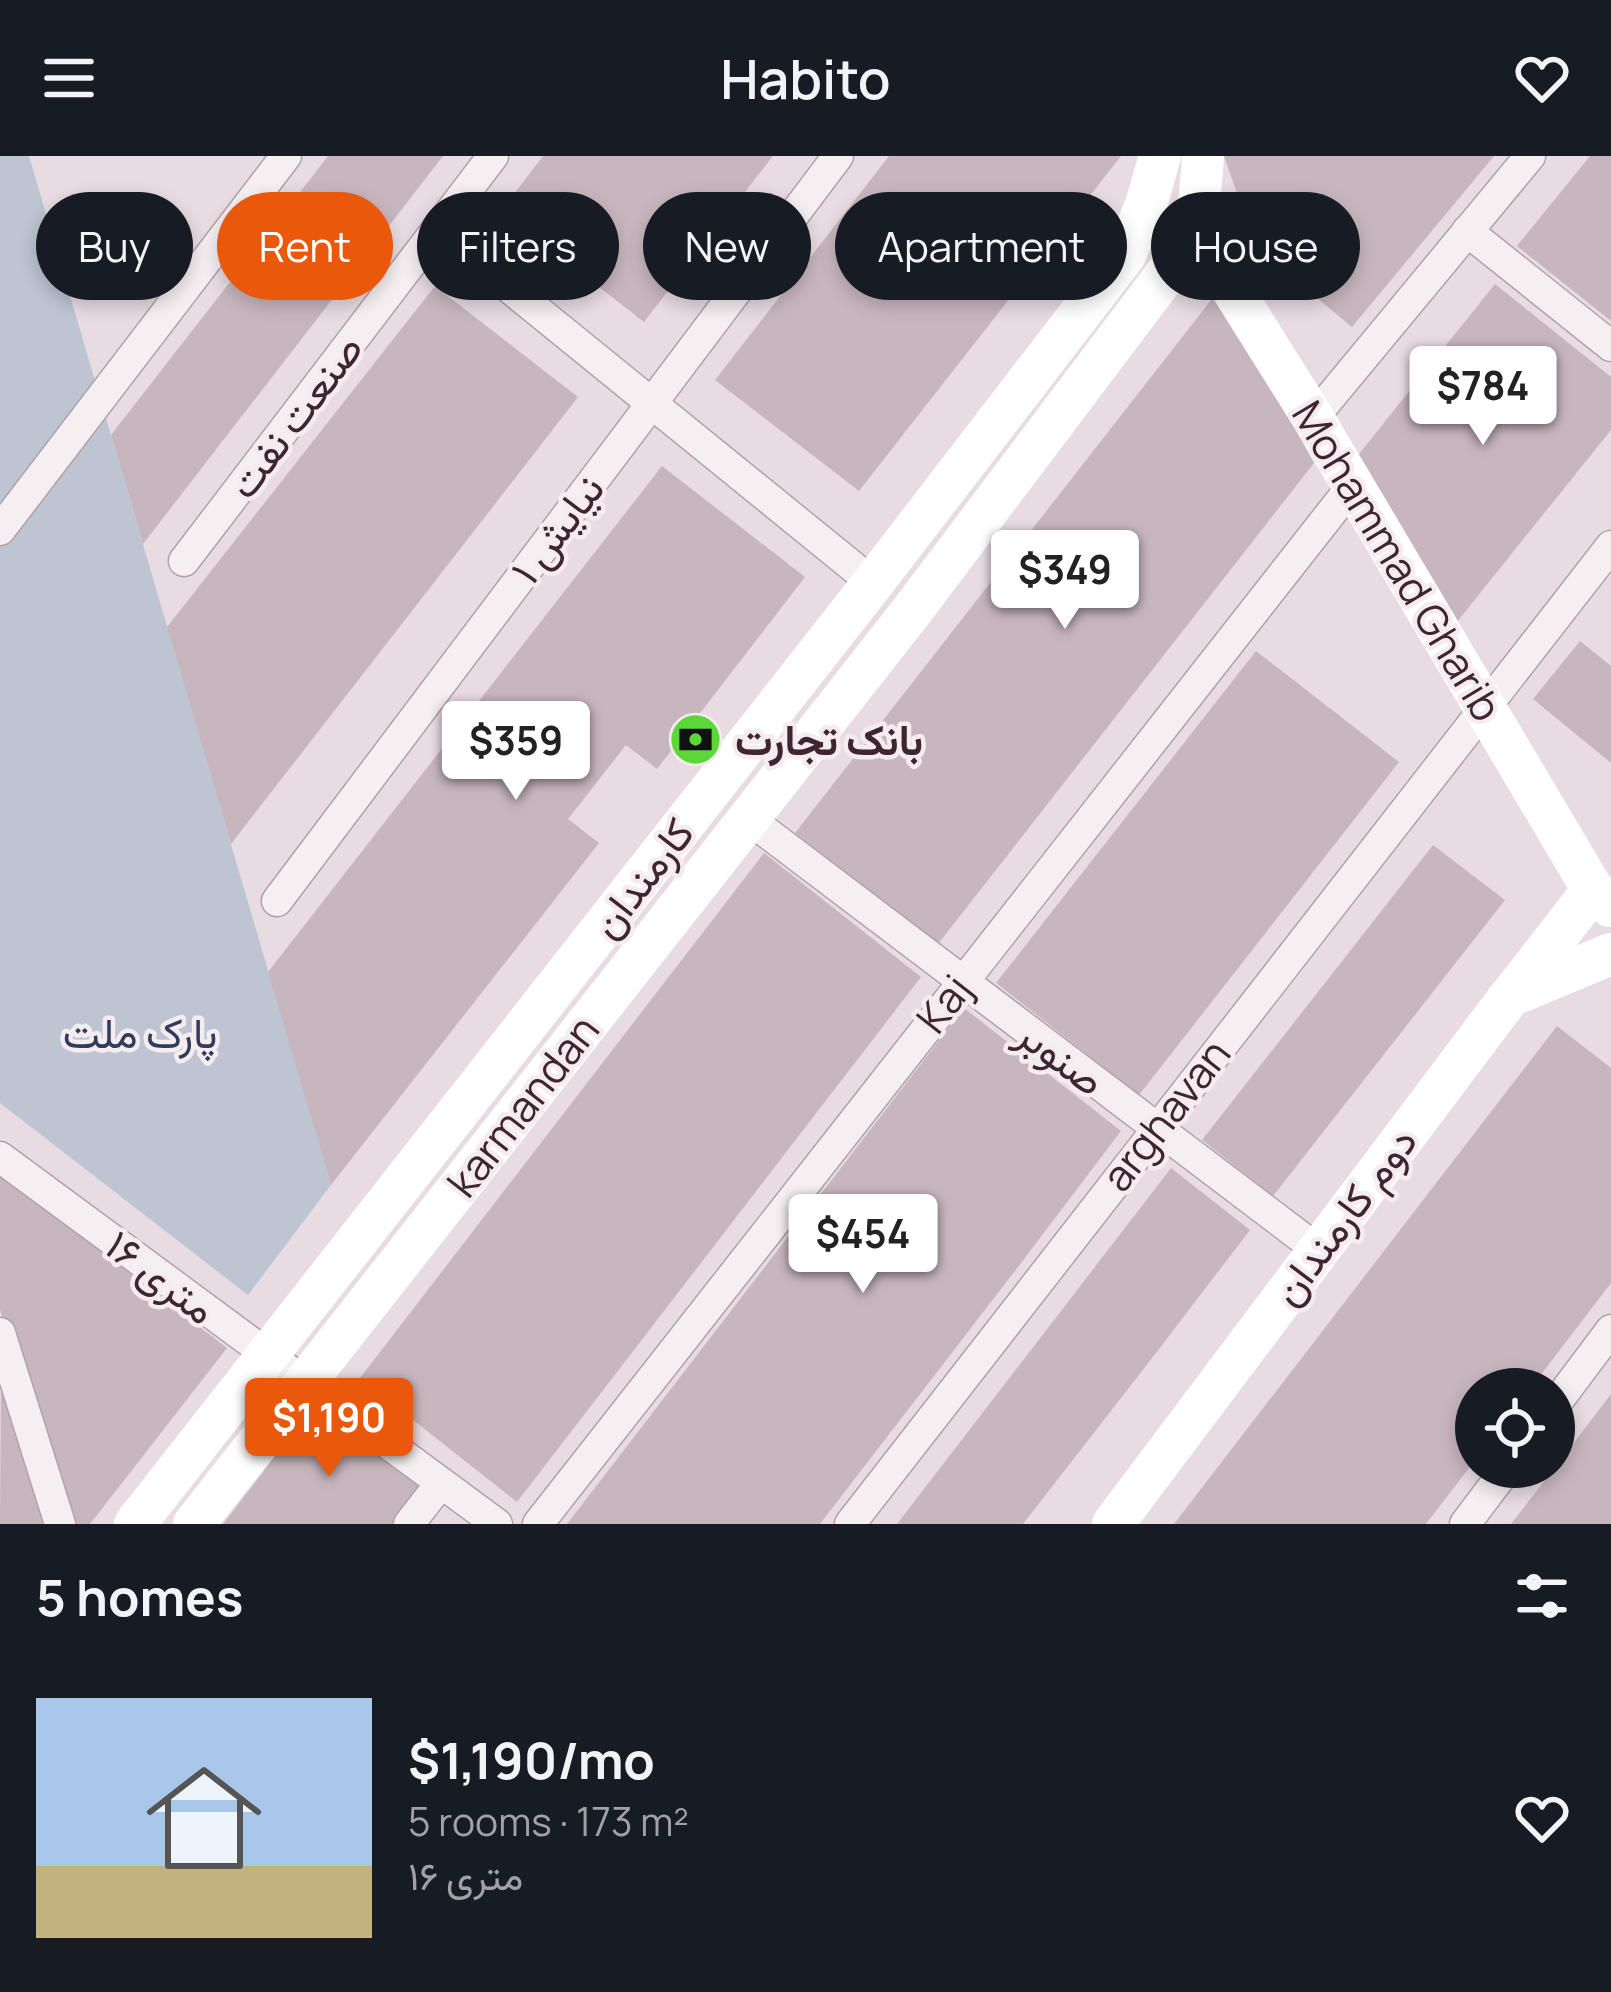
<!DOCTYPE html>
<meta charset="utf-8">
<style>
:root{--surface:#171b24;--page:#242831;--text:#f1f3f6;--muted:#9ea1a6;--line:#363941;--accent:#ea580c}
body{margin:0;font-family:Manrope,Vazirmatn,sans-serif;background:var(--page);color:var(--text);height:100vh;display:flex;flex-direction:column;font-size:45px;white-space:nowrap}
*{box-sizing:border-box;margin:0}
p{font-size:39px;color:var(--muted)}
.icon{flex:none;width:66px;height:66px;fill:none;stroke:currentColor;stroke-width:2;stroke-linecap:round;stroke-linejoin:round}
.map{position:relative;height:1368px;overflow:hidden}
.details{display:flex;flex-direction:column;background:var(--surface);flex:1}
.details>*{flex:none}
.hud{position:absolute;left:36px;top:36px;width:1539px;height:108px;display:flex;gap:24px}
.controls{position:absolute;left:1455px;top:1212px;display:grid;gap:24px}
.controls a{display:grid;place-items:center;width:120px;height:120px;border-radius:50%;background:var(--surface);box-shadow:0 6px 18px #0003;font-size:60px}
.price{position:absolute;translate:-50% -102px;padding:0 27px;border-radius:12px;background:#fff;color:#222;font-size:39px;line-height:78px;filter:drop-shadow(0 3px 6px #0008)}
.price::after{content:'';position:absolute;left:50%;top:72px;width:36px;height:27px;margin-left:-18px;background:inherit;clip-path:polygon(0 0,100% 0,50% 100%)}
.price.on{background:var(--accent);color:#fff}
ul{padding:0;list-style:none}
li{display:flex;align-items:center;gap:36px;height:300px;padding:0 36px}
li+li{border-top:3px solid var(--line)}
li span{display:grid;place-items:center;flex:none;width:336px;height:240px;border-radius:0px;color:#555}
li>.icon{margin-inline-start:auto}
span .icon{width:144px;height:144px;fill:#fffc;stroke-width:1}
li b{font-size:51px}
h2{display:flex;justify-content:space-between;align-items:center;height:144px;padding:0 36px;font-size:51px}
.pill{padding:0 42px;border-radius:54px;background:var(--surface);box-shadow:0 6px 18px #0003;font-size:42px;line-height:108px}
.pill.on{background:var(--accent);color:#fff}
header{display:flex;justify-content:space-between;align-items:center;height:156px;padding:0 36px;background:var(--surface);font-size:54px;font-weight:600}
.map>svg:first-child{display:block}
.green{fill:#bdc4d2}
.building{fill:#c8b6be}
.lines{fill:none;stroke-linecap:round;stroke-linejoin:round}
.street-casing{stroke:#b2a1a9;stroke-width:33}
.street{stroke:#f6eff2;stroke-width:30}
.secondary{stroke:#fff;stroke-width:42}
.labels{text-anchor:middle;stroke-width:9;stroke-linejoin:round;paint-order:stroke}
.street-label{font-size:42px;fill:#3f2530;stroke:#f5ecf0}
.poi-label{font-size:42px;font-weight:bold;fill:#3f2530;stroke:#f5ecf0;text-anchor:start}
.park-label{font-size:42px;fill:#313c5c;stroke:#f5ecf0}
</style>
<header><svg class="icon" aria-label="menu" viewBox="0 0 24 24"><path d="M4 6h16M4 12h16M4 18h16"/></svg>Habito<svg class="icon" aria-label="heart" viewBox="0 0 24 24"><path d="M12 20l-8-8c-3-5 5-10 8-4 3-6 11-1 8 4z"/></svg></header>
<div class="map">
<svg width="1611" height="1368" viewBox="0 0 1611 1368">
<rect width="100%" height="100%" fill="#e8dce2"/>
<path class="green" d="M0,0h29l302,1029 -83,110 -248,-192z"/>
<g class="building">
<path d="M328,0h115l-300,388 -32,-109z"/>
<path d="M543,0h230l-129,166 -143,-111z"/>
<path d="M889,0h232l-262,335 -144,-111z"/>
<path d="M1224,0h270l-142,171 -70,-58 -34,-44z"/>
<path d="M1590,0h21v165l-94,-75z"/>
<path d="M1495,128l116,93v53l-163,203 -97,-169z"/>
<path d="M435,130l143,111 -347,447 -64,-217z"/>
<path d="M1215,139l52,82 47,86 -376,481 -143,-111z"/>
<path d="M662,310l143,111 -148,192 -31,-24 -58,74 31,24 -268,342 -63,-213z"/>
<path d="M1580,485l31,25v97l-78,-64z"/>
<path d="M1256,495l143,111 -260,333 -143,-112z"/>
<path d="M1433,689l72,55 -232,296 -71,-56z"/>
<path d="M764,697l157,124 -404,525 -157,-124z"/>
<path d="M964,852l157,123 -100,132 -201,261h-253z"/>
<path d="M1557,870l54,42v215l-81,106h-54v70l-50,65h-252z"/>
<path d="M1171,1012l79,62 -101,132 -126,162h-126z"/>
<path d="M0,1018l227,174 -137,176h-21l-69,-214z"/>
<path d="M1,1221l52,147h-53z"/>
<path d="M1611,1238v130h-100l55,-71z"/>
<path d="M318,1245l109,85 -30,38h-174z"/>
</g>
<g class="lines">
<defs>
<g id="street">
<path d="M437,73l436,354"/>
<path d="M1467,75l144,115"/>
<path d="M1313,262l217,-262"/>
<path d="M0,374l286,-374"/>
<path d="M184,405l309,-405"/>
<path d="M749,663l569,431"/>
<path d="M277,745l561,-745"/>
<path d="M0,1001l497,367"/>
<path d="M0,1177l60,191"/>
<path d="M1554,1250l57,-76"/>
<path d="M409,1368l32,-41"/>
<path d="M538,1368l815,-1039"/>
<path d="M850,1368l761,-978"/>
<path d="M1465,1368l43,-57"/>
</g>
</defs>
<use href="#street" class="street-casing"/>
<use href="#street" class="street"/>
<g class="secondary">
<path d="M1197,77l116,185 280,472"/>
<path d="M1513,837l80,-103 17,16"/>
<path d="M135,1368l738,-941 252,-328 21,-50 14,-49"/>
<path d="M194,1368l717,-912 286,-379 6,-77"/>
<path d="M1113,1368l397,-528 101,-42"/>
</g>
</g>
<defs>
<symbol id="bank-disc" viewBox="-11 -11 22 22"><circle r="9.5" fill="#5bd737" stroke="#f5ecf0"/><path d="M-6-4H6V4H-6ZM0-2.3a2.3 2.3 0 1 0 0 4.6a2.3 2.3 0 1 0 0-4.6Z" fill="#111"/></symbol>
</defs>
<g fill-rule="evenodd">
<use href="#bank-disc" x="666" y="554" width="59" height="59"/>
</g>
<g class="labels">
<g class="street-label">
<text transform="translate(295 260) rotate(-53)" y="15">صنعت نفت</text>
<text transform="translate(557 373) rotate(-53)" y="15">نیایش ۱</text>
<text transform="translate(1397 405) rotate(59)" y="15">Mohammad Gharib</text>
<text transform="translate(642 722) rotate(-52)" y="15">کارمندان</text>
<text transform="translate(944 848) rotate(-52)" y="15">Kaj</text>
<text transform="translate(1061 901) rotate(37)" y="15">صنوبر</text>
<text transform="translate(523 950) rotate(-52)" y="15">karmandan</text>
<text transform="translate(1166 959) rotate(-52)" y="15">arghavan</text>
<text transform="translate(1344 1060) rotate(-53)" y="15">دوم کارمندان</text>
<text transform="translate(161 1121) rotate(37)" y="15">۱۶ متری</text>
</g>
<g class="poi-label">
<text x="735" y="599">بانک تجارت</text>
</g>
<g class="park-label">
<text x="140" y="892">پارک ملت</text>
</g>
</g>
</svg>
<div class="controls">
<a><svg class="icon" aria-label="locate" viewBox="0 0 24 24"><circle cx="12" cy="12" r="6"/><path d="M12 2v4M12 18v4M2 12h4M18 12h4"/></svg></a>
</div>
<b class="price" style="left:1483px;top:292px">$784</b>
<b class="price" style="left:1065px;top:476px">$349</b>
<b class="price" style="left:516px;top:647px">$359</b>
<b class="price" style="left:863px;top:1140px">$454</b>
<b class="price on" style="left:329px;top:1324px">$1,190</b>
<div class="hud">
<a class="pill">Buy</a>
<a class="pill on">Rent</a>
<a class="pill">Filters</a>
<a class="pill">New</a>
<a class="pill">Apartment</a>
<a class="pill">House</a>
</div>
</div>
<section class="details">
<h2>5 homes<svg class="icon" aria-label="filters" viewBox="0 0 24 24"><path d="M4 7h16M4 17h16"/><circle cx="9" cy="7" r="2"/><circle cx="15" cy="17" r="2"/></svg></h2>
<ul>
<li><span style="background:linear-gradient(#a9c7e8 70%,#c2b280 0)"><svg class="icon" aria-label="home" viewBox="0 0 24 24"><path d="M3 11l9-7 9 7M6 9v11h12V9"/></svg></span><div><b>$1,190/mo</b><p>5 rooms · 173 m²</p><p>۱۶ متری</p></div><svg class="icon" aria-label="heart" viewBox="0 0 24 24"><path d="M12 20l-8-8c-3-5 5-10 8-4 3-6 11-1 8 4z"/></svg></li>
</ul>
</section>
